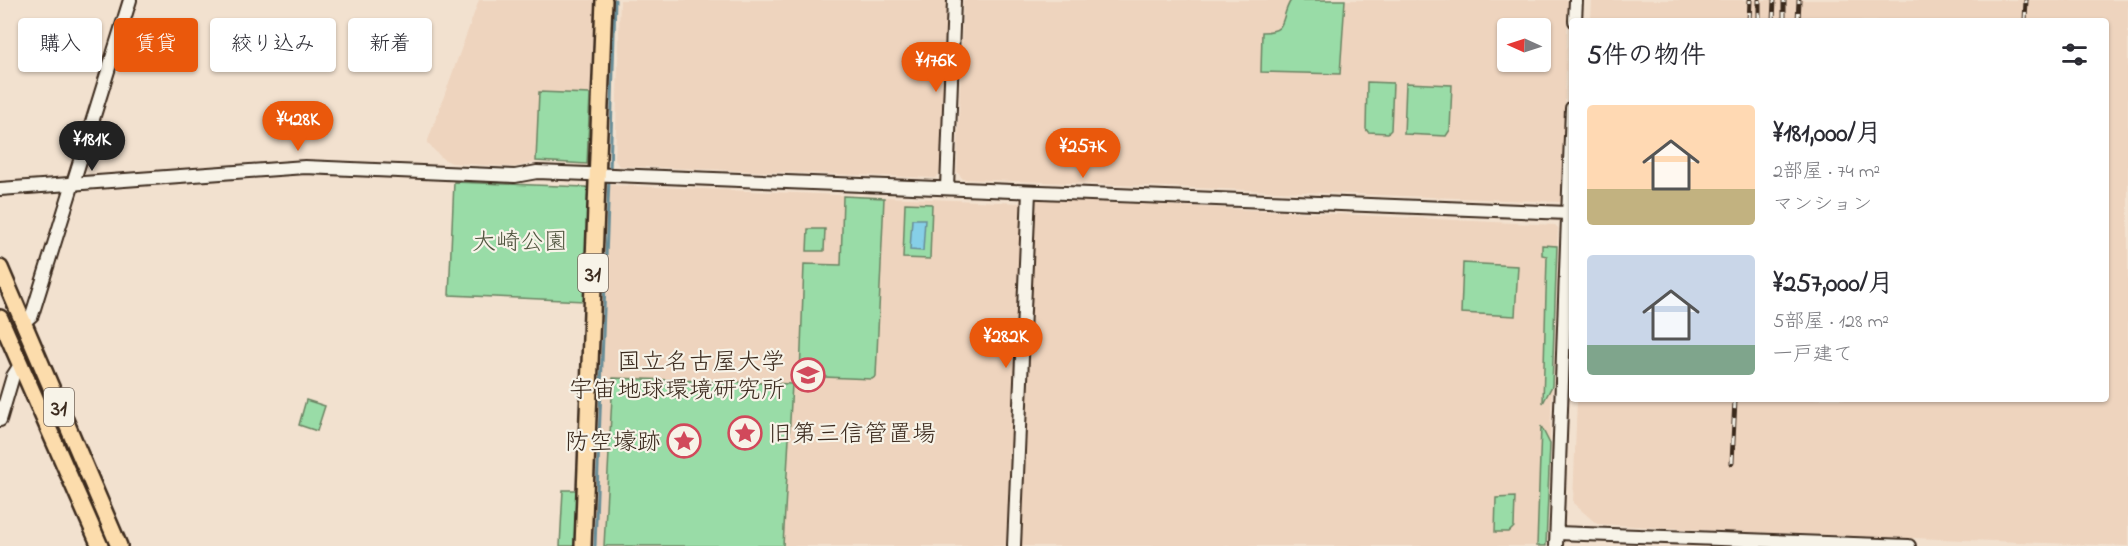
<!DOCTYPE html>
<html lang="ja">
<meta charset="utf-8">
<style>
:root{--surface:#fff;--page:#f7f7f7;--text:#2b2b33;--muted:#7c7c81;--accent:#ea580c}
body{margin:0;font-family:"Indie Flower","Klee One",sans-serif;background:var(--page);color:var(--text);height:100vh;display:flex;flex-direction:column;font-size:22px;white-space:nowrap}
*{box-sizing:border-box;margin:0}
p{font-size:20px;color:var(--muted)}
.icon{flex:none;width:33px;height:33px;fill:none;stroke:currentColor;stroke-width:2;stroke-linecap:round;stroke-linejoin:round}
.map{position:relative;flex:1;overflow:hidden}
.drawer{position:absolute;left:1569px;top:18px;width:540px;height:384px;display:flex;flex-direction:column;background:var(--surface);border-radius:6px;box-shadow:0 2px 4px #0004}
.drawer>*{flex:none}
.hud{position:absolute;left:18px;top:18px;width:570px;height:54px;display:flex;gap:12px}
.needle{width:39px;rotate:273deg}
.fabs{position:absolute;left:1497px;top:18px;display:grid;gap:12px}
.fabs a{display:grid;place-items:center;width:54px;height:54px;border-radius:6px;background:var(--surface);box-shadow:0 2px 4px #0004;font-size:30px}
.price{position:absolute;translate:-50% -51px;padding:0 14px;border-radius:21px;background:var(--accent);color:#fff;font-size:20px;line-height:39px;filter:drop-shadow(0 2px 3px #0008)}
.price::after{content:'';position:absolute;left:50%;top:36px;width:18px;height:14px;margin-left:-9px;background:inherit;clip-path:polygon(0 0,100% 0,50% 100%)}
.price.active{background:#222;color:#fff}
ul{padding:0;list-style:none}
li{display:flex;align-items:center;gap:18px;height:150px;padding:0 18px}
li span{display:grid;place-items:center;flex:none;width:168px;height:120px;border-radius:6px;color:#555}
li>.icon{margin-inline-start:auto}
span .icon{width:72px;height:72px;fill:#fffc;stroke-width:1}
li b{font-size:26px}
h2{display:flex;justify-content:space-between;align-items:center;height:72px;padding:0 18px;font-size:26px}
.pill{padding:0 21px;border-radius:6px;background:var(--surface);box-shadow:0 2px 4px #0004;font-size:21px;line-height:54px}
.pill.active{background:var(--accent);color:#fff}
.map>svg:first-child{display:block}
.built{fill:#eed4be;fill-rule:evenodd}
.green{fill:#99dca7;stroke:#6a8362;stroke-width:1.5}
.water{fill:#86cfe7;stroke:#688d97;stroke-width:1.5}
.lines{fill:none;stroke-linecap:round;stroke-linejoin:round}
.stream{stroke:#688d97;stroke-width:3}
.tertiary-casing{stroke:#3b2a1e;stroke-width:16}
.primary-casing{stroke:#3b2a1e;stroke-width:20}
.tertiary{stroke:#f7f3e8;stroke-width:12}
.primary{stroke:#fcdcac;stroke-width:15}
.rail-casing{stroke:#3b2a1e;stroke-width:5}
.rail{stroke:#f7f3e8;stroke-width:3;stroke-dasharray:9;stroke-linecap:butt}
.labels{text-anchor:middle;stroke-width:4.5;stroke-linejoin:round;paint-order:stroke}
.shield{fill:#f7f3e8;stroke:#73665b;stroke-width:1.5}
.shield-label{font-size:22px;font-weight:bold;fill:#3b2a1e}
.park-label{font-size:24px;fill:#525640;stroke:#f7f3e8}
.poi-label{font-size:24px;fill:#3b2a1e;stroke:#f7f3e8;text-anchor:end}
</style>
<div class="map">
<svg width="2128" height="546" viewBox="0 0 2128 546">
<rect width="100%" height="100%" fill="#f2e1cf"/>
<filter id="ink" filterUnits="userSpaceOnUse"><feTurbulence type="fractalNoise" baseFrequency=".0167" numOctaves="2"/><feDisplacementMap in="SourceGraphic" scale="12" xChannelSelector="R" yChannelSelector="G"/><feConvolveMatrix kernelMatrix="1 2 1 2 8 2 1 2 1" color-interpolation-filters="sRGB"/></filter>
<g filter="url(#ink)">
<g class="built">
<path d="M479,0h120l-7,165 -55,-3 -22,5 -63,-4 -9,-4 -16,-16z"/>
<path d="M620,0h327l-5,171 -7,7 -316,-12 -4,-6z"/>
<path d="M963,0h605l-6,202 -599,-23 -6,-7zM1508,28h32v34h-32z"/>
<path d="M1592,0h536v546l-405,-15 -126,-7 -24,-21 4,-104h529v-378h-515z"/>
<path d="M610,185l412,18 -13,343h-416l14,-359z"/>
<path d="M1037,199l518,26 3,3 -12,318h-526l12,-343z"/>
</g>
<g class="green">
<path d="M1291,0h54l-5,74 -79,-2 1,-40c27,0 17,-13 29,-32z"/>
<path d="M1367,82l26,1 -2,47 -3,3 -20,-1 -2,-3z"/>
<path d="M1406,83l46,2 -2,45 -4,6 -42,-2z"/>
<path d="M539,92l51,2 -3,70 -51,-3z"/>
<path d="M454,182l132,5 5,5 -6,109 -136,-6z"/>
<path d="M843,196l41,2 -8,178 -4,3 -72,-3 4,-112 37,1z"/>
<path d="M905,203l27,1 -2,55 -27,-1z"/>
<path d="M808,229h17l-1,22h-17z"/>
<path d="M1542,245l15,1 -5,140 -9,17 4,-147 -5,-1z"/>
<path d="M1463,263l55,3 -3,50 -54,-3z"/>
<path d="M613,378l179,6 -9,162h-179z"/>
<path d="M306,400l19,6 -8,25 -18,-6z"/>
<path d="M1541,426l9,18 -4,102h-9z"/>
<path d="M563,490h14l-3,56h-14z"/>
<path d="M1515,497l-1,30 -5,5h-14l1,-34z"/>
</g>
<path class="water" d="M912,219h13l-2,32 -13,-1z"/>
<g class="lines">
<g class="stream">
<path d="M610,172l5,-172"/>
<path d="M595,546l14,-367"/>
</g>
<defs>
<g id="tertiary">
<path d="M1575,21l1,-21"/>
<path d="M947,188l7,-188"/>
<path d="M0,189l305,-22 210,9 22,-4 1031,41"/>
<path d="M23,323l9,-8 98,-315"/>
<path d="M0,420l13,-44 7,-11"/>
<path d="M1557,533l352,13"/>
<path d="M1014,546l15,-354"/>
<path d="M1556,546l16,-438"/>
</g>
<g id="primary">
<path d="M0,268l119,278"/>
<path d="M0,318l100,228"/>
<path d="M583,546l21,-546"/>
</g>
</defs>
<use href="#tertiary" class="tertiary-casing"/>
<use href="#primary" class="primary-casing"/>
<use href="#tertiary" class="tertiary"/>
<use href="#primary" class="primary"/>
<defs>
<g id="rail">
<path d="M1749,21l1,-21"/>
<path d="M1759,21v-21"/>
<path d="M1773,21l1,-21"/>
<path d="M1784,21v-21"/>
<path d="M1798,21l1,-21"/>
<path d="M2025,21l1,-21"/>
<path d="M1732,463l3,-64"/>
</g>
</defs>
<use href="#rail" class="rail-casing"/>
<use href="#rail" class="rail"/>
</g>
</g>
<defs>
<symbol id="university-ring" viewBox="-11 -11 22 22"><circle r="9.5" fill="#f7f3e8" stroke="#d1495b" stroke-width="1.5"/><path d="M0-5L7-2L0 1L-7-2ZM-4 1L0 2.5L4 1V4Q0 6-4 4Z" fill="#d1495b"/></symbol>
<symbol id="sight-ring" viewBox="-11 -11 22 22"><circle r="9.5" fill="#f7f3e8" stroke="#d1495b" stroke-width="1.5"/><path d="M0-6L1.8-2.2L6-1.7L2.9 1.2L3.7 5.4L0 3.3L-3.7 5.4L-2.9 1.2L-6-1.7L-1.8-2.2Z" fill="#d1495b"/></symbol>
</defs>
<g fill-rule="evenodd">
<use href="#university-ring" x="789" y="356" width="38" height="38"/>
<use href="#sight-ring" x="726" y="414" width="38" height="38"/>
<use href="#sight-ring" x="665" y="422" width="38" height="38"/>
</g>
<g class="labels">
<g class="shield">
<rect x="578" y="254" width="30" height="38" rx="4.5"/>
<rect x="44" y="388" width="30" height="38" rx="4.5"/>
</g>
<g class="shield-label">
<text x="593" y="281">31</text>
<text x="59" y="415">31</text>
</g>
<g class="park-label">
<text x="520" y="249">大崎公園</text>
</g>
<g class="poi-label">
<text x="785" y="369">国立名古屋大学<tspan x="785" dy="28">宇宙地球環境研究所</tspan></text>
<text x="768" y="441" text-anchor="start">旧第三信管置場</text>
<text x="661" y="449">防空壕跡</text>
</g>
</g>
</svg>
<div class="fabs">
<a><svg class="needle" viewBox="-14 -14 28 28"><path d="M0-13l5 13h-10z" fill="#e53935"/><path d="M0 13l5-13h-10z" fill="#7c7c81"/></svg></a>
</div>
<b class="price" style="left:936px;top:93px">¥176K</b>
<b class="price" style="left:298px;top:152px">¥428K</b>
<b class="price active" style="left:92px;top:172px">¥181K</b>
<b class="price" style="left:1083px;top:179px">¥257K</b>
<b class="price" style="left:1006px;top:369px">¥282K</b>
<div class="hud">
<a class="pill">購入</a>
<a class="pill active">賃貸</a>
<a class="pill">絞り込み</a>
<a class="pill">新着</a>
</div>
<section class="drawer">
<h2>5件の物件<svg class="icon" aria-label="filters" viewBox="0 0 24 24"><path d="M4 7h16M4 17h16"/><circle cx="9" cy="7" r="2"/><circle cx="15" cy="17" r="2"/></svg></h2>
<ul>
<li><span style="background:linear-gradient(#ffd9b3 70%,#c2b280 0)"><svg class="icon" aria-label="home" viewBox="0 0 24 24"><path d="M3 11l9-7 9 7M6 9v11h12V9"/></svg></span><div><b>¥181,000/月</b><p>2部屋 · 74 m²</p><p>マンション</p></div></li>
<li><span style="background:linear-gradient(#c9d6e8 75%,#7fa58c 0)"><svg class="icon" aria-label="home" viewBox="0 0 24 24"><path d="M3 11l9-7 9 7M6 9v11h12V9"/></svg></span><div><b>¥257,000/月</b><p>5部屋 · 128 m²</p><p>一戸建て</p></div></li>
</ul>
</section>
</div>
